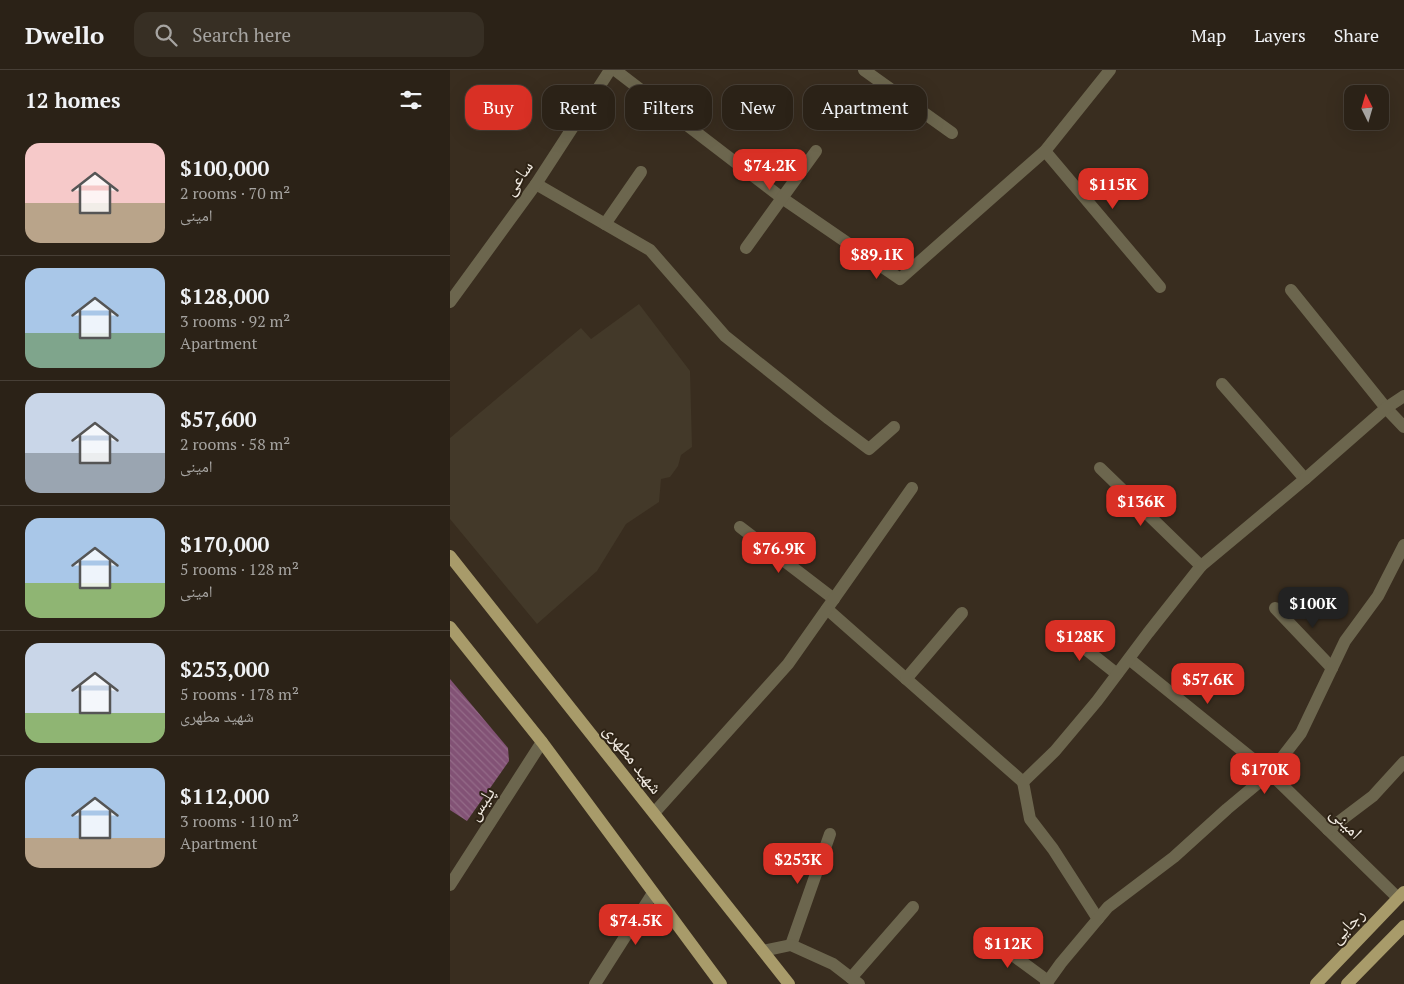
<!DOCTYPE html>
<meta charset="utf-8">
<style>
:root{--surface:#2b2217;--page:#372f24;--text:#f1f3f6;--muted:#a6a4a1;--line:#473f36;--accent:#d93025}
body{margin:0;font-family:"PT Serif","Noto Naskh Arabic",serif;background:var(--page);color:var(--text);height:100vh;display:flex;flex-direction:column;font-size:19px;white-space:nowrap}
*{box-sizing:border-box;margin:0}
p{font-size:16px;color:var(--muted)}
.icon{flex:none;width:28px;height:28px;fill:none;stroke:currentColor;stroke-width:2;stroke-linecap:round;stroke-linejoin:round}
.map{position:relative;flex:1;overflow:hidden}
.panel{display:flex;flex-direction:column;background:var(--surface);width:450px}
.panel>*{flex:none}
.top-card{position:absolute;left:15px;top:15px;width:475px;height:45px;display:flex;gap:10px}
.needle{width:32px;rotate:355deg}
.tools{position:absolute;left:894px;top:15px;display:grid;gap:10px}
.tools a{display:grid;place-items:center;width:45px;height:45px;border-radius:10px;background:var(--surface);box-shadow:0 5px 20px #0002,0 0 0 1px var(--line);font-size:25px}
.price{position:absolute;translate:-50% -42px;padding:0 11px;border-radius:10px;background:var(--accent);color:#fff;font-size:16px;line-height:32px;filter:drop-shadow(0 1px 2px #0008)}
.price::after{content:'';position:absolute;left:50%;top:30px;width:15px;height:11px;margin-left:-8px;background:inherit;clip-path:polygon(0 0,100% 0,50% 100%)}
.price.current{background:#222;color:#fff}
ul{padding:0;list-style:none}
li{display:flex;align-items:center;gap:15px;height:125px;padding:0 25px}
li+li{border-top:1px solid var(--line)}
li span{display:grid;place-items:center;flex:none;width:140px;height:100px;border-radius:15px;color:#555}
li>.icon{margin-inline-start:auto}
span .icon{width:60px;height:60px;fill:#fffc;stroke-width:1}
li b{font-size:21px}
h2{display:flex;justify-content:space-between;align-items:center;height:60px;padding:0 25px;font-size:21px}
.tag{padding:0 18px;border-radius:15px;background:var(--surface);box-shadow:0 5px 20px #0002,0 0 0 1px var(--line);font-size:18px;line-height:45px}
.tag.current{background:var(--accent);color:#fff}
header{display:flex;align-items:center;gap:30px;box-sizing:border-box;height:70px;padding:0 25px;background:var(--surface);border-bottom:1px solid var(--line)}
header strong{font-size:24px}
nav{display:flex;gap:28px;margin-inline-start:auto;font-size:18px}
.search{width:350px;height:45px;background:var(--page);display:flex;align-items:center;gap:12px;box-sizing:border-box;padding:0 18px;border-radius:15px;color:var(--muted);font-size:19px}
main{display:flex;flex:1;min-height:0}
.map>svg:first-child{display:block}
.medical{fill:#433929}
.building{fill:url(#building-back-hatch)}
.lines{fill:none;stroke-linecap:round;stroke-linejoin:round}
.minor{stroke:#6c664e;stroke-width:12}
.major{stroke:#a89b6a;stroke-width:12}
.labels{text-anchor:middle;stroke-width:4;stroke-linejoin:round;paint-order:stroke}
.street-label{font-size:18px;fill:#f3ece3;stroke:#2e2315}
</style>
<header>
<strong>Dwello</strong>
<div class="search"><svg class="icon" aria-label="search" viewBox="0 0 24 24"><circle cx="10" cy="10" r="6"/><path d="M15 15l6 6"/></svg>Search here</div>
<nav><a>Map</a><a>Layers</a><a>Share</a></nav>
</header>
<main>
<section class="panel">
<h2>12 homes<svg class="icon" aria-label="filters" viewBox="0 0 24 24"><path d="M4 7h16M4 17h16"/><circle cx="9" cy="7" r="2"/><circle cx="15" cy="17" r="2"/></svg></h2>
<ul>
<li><span style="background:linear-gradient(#f6c9c9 60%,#b9a48a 0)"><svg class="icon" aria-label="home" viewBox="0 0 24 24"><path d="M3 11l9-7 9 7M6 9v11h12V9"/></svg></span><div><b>$100,000</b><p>2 rooms · 70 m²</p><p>امینی</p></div></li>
<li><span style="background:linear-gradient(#a9c7e8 65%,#7fa58c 0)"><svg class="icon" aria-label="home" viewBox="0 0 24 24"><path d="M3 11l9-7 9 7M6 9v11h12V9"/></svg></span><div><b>$128,000</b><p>3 rooms · 92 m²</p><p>Apartment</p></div></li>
<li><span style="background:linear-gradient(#c9d6e8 60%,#9aa5b1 0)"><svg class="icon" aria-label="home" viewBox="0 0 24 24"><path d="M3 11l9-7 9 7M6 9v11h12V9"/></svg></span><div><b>$57,600</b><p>2 rooms · 58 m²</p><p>امینی</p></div></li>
<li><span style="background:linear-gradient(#a9c7e8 65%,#8fb573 0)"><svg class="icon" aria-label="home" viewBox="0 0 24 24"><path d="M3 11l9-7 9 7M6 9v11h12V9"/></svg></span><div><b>$170,000</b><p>5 rooms · 128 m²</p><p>امینی</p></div></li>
<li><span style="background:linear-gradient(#c9d6e8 70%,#8fb573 0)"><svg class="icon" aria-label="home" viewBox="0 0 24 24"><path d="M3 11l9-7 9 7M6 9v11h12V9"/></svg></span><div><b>$253,000</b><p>5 rooms · 178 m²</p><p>شهید مطهری</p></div></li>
<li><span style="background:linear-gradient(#a9c7e8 70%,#b9a48a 0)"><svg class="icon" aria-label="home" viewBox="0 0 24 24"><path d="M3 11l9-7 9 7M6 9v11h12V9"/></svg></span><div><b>$112,000</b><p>3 rooms · 110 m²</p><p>Apartment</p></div></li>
</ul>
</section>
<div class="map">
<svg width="954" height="914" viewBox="0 0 954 914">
<defs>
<pattern id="building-back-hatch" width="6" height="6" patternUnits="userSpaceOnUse" patternTransform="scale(1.25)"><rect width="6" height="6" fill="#825275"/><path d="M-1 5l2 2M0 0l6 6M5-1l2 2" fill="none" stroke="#946b88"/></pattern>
</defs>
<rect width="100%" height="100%" fill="#392d1f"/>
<path class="medical" d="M189,234l51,67 2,76 -11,8 -3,11 -8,11 -9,2 -2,23 -33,22 -29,47 -60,53 -87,-105v-81l131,-110 10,11z"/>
<path class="building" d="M0,609l58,69 1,13 -42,60 -17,-11z"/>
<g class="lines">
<g class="minor">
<path d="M165,0l167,128 118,81 145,-128 65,-81"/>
<path d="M414,0l88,63"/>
<path d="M595,81l115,136"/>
<path d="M86,114l114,66 75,86 104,83 40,30 25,-22"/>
<path d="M155,154l36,-52"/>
<path d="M296,178l70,-97"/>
<path d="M841,220l95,118 18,19"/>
<path d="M0,232l86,-118 74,-114"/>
<path d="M772,314l83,95"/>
<path d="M650,398l101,98"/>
<path d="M290,457l94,72"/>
<path d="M825,538l57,60"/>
<path d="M377,539l196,173"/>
<path d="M609,558l58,46"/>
<path d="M679,589l141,114 128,125"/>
<path d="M456,609l56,-66"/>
<path d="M204,743l134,-149 124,-176"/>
<path d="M878,760l45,-34 31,-34"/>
<path d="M0,815l92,-143"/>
<path d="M648,849l-45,-70 -23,-30 -7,-37 32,-31 42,-50 51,-68 53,-67 104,-87 81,-71 18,-12"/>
<path d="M534,864l64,47"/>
<path d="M341,875l39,-111"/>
<path d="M313,881l28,-6 42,19 26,20"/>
<path d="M401,908l62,-71"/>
<path d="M145,914l58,-91"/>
<path d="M596,914l15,-21 47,-56 66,-50 53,-48 43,-36 31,-40 44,-92 33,-45 26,-51"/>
</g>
<g class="major">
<path d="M0,486l339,428"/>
<path d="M0,557l92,115 179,242"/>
<path d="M866,914l88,-92"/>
<path d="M897,914l57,-58"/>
</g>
</g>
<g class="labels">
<g class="street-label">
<text transform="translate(68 108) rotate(-55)" y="6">ساعی</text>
<text transform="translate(183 689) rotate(52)" y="6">شهید مطهری</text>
<text transform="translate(31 734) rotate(-57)" y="6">پلیس</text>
<text transform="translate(896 753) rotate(45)" y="6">امینی</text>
<text transform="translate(897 856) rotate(-46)" y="6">رجایی</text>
</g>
</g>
</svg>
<div class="tools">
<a><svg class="needle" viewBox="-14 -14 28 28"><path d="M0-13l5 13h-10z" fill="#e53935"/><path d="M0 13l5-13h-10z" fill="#a6a4a1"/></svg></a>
</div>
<b class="price" style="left:320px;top:121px">$74.2K</b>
<b class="price" style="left:663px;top:140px">$115K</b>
<b class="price" style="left:427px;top:210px">$89.1K</b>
<b class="price" style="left:691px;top:457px">$136K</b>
<b class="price" style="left:329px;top:504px">$76.9K</b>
<b class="price current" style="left:863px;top:559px">$100K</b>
<b class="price" style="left:630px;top:592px">$128K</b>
<b class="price" style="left:758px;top:635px">$57.6K</b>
<b class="price" style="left:815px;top:725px">$170K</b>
<b class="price" style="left:348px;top:815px">$253K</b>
<b class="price" style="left:186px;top:876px">$74.5K</b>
<b class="price" style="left:558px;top:899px">$112K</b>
<div class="top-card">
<a class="tag current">Buy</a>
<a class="tag">Rent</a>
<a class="tag">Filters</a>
<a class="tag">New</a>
<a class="tag">Apartment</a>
</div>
</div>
</main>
